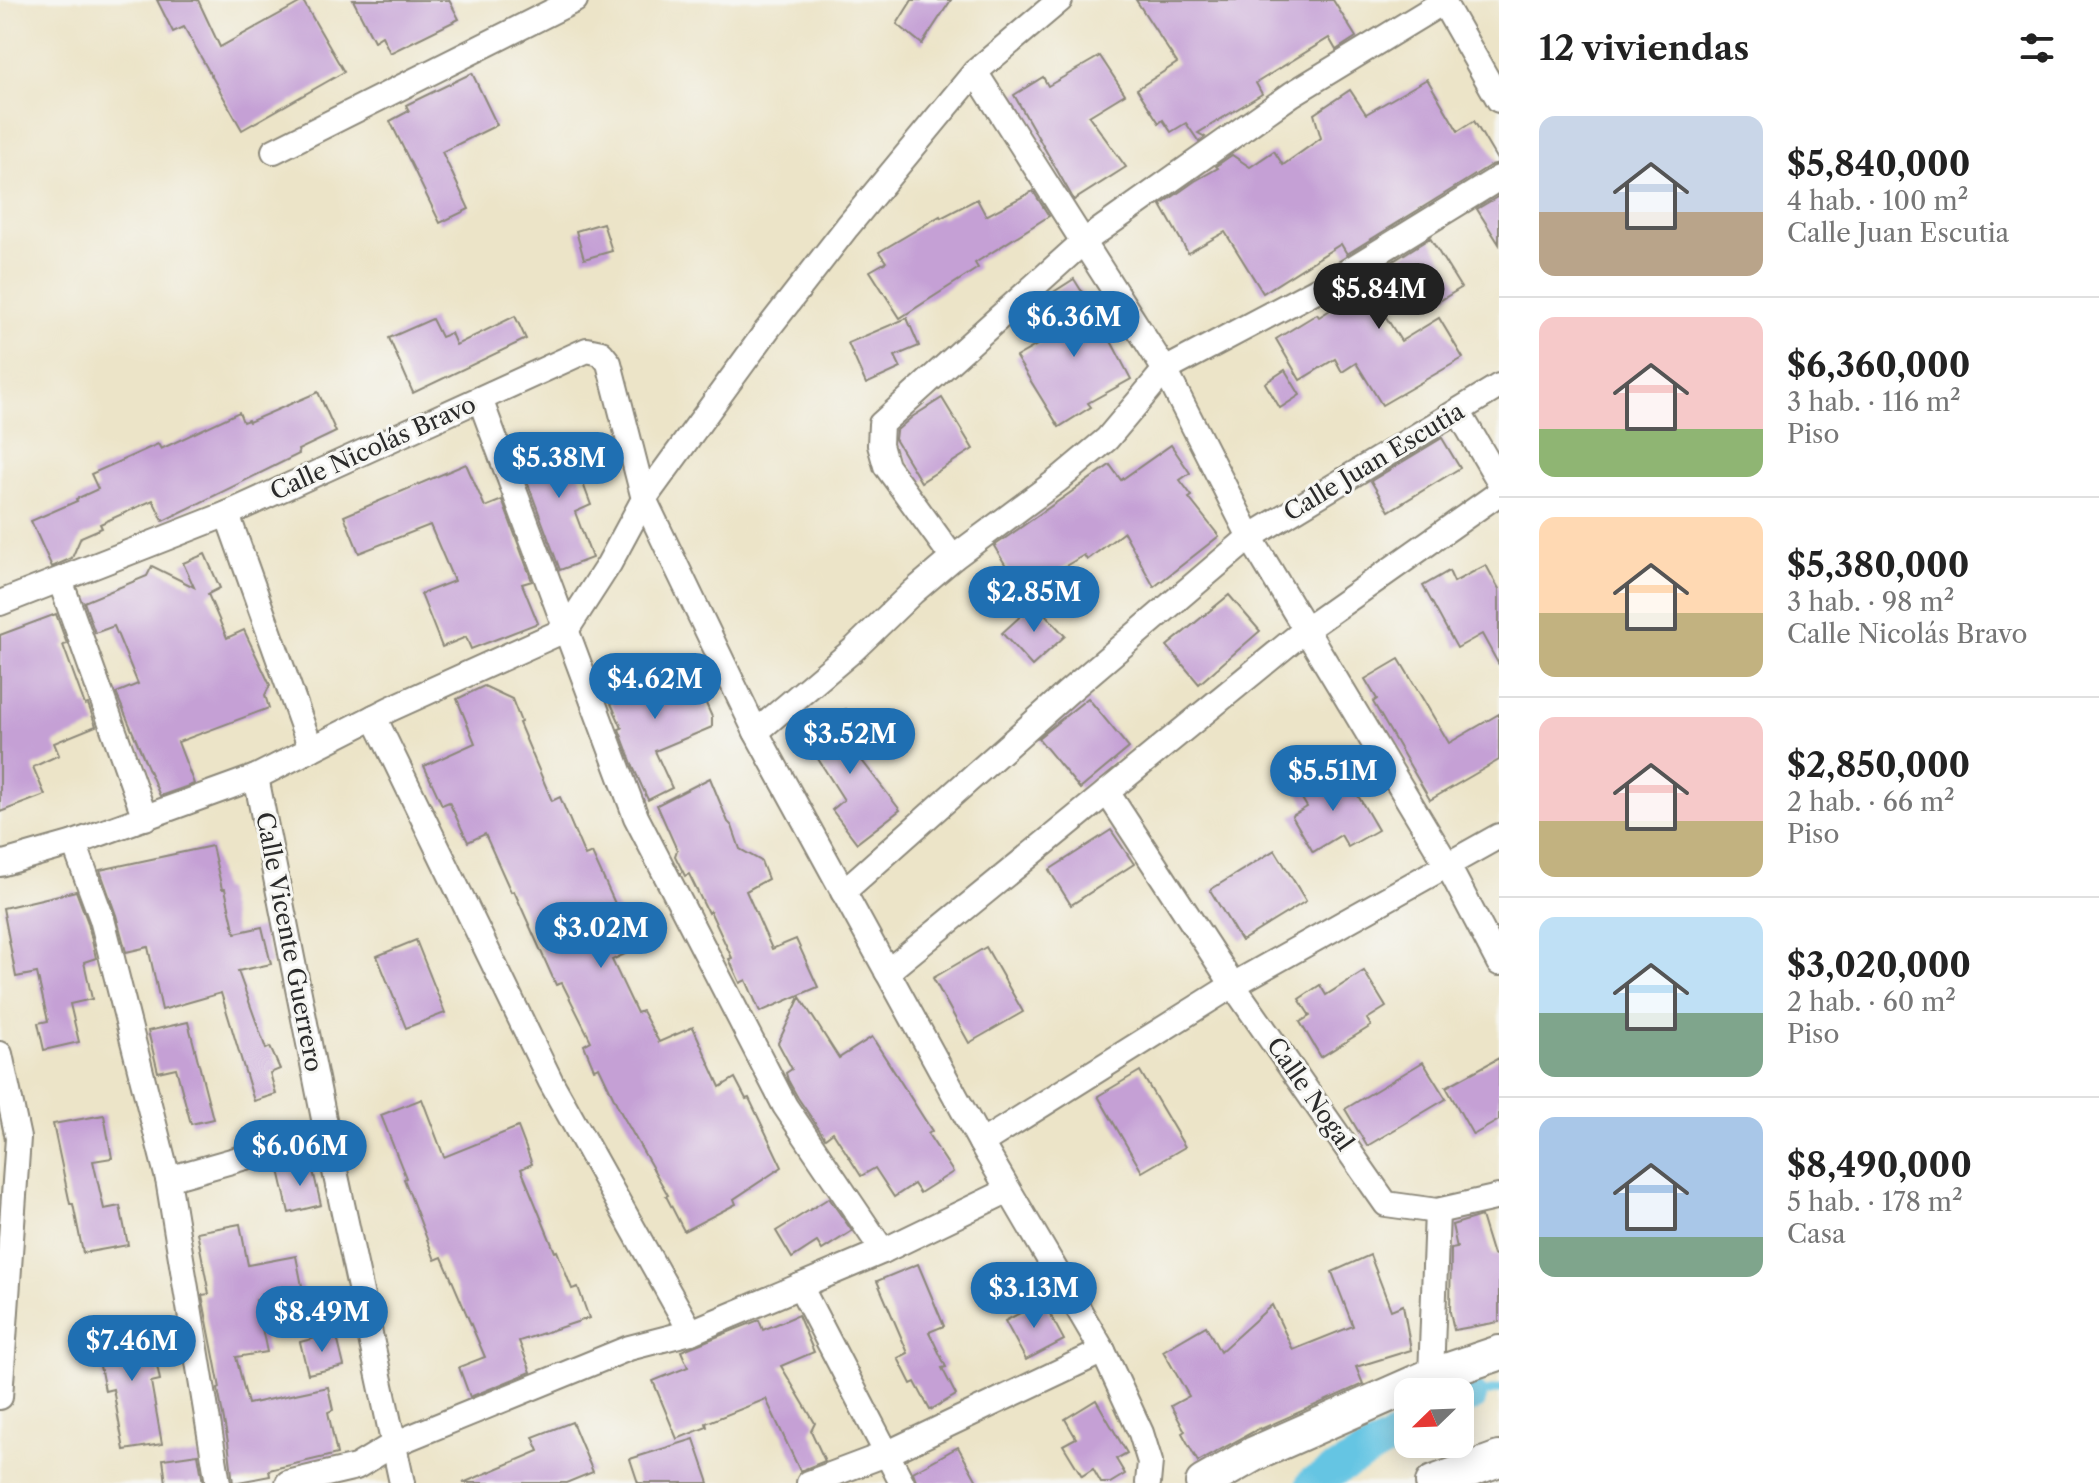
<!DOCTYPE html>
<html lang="es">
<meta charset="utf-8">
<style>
:root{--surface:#fff;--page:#f2f2f2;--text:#222;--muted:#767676;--line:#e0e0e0;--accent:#1f6fb2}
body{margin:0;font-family:"Libre Caslon Text",serif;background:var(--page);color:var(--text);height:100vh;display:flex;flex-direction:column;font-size:30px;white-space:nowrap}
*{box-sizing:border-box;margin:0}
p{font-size:26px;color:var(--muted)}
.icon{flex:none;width:44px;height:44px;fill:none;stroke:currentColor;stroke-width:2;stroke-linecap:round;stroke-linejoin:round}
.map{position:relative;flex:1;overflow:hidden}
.details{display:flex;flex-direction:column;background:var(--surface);width:600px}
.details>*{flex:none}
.needle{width:52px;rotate:247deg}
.tools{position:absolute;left:1394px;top:1378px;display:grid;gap:16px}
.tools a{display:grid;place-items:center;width:80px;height:80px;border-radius:16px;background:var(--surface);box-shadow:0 4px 20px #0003;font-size:40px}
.price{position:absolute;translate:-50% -68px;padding:0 18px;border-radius:28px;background:var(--accent);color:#fff;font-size:26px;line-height:52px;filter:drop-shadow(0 2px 4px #0008)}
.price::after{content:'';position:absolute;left:50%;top:48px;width:24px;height:18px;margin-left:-12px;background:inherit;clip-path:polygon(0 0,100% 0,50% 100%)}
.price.current{background:#222;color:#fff}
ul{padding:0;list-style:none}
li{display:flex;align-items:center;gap:24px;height:200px;padding:0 40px}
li+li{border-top:2px solid var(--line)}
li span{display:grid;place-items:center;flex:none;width:224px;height:160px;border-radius:16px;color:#555}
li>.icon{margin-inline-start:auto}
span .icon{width:96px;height:96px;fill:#fffc;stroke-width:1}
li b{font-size:34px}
h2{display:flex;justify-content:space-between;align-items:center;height:96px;padding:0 40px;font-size:34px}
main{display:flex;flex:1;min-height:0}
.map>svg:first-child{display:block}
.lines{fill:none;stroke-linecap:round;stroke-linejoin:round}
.stream{stroke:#65c5e3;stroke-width:9}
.canal{stroke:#65c5e3;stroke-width:32}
.building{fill:#c5a0d5}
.street-casing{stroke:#8c887a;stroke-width:28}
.secondary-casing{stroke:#8c887a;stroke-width:38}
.street{stroke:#fff;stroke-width:24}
.secondary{stroke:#fff;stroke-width:34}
.labels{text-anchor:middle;stroke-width:6;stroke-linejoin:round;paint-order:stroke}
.street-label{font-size:24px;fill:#2b2b2b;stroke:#f6f6f2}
</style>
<main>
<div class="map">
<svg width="1499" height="1483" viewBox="0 0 1499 1483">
<rect width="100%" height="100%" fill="#f6f6f2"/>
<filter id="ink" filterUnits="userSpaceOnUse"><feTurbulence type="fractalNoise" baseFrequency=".0125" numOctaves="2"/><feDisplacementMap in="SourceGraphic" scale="16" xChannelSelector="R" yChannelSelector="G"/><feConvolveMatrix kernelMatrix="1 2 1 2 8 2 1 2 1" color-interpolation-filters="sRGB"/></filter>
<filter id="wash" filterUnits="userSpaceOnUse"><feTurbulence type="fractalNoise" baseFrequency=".006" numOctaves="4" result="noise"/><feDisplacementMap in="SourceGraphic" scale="32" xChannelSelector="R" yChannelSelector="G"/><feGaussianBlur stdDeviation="1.8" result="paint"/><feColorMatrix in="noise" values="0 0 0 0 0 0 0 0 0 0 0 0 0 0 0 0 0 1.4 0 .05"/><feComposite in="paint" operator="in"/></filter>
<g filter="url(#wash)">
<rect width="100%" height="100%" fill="#ece4c8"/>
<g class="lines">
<path class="stream" d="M1471,1396l28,-7"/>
<g class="canal">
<path d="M1460,1402l11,-6"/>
<path d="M1312,1483l96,-53"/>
</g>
</g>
<g id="blocks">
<g class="building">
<path d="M157,0h41l22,47 83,-46 41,71 -102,58 -58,-103 -11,5z"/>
<path d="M353,0h96l10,19 -69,34 -8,-17 -8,5z"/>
<path d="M912,0h39l-29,44 -25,-20z"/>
<path d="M1136,0h197l23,37 -20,13 -7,-12 -73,45 6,11 -64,39 7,4 -6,5 -13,-19 -15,9 -8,-12 -4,3 -22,-34 40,-26z"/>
<path d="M1100,56l25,38 -36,22 37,51 -52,33 -60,-105 29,-18 5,9z"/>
<path d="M472,73l25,52 -55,27 27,57 -29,14 -50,-102 19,-10 -3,-6z"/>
<path d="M1427,79l31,52 16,-10 25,42 -8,2 -29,18 -115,71 -6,-10 -78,49 -38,-61 -37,21 -27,-48 34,-24 23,-13 -2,-2 16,-11 18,12 24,-16 9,14 38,-27 -7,-24 36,-24 16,24z"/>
<path d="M1033,191l16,25 -74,47 3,5 -78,50 -30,-47 16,-9 -7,-10 61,-36 1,2 36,-19 9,17z"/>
<path d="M1499,196v48l-22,-35z"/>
<path d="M603,223l9,28 -28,8 -8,-28z"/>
<path d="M1430,238l31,50 -25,15 -18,-31 -44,26 27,43 38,-23 24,40 -81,47 -26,-42 -14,9 -7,-13 -35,21 -24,-41 41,-25 2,3 48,-30 -4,-7z"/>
<path d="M1074,279l28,45 29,55 -43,24 3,4 -32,20 -43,-70 40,-23 -2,-4 13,-8 -15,-29z"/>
<path d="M515,316l11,23 -113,54 -24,-55 43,-19 9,18 10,-4 5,12z"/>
<path d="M907,318l12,28 -24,10 6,12 -35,16 -18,-41z"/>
<path d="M1285,370l15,25 -20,13 -15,-25z"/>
<path d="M318,392l18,40 -38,18 1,4 -136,67 -10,-21 -53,24 2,4 -21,9 -9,21 -20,9 -21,-46 46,-20 -1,-2 22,-10 -7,-15 67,-30 3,5 78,-37 4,10 5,-2 1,2z"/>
<path d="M942,398l31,51 -52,33 -26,-43 1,-8 16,-14z"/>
<path d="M566,438l25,67 -16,7 17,46 -32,12 -42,-113z"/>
<path d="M1442,438l18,30 -71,43 -18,-30z"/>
<path d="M1171,445l19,28 -10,7 12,16 -3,2 30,38 -65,51 -30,-55 -37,28 -3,-5 -62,37 -28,-46 116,-81 11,15z"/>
<path d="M466,464l19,43 17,-7 30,81 -10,3 16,39 -67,26 -5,-12 -24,10 -21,-53 33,-13 -24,-56 -71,28 -15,-37z"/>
<path d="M205,554l15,34 -12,6 19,44 17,-8 26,55 -5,10 4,13 -91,34 16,42 -34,12 -44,-103 22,-9 -24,-58 -19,7 -11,-31 63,-26 5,-10 42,21 -11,-24z"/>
<path d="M1486,565l13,24v76l-17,-31 -25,14 -34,-62 26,-15 5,11z"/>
<path d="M1229,595l31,36 -61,53 -32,-38z"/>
<path d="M1035,603l30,33 -33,30 -30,-33z"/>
<path d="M56,614l11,30 -4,1 22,60 3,-1 8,22 -42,17 5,12 -26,12 12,28 -45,17v-177z"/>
<path d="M1399,659l50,84 50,-29v46l-69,40 -57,-98 4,-3 -12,-20z"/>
<path d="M665,661l18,39 21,-1 8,18v10l-57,24 17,37 -24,12 -14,-31 -15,-40 3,-1 -18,-40z"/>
<path d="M484,686l28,13 9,23 -2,1 33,78 8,-4 25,59 7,-3 25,55 27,37 -32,15 25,53 5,-2 17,31 34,-15 27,60 15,-9 11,21 3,-1 33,69 -48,32 2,5 -52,27 -18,-35 2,-1 -48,-84 -21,-44 -5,2 -10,-24 7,-4 -29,-58 -6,2 -42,-94 -3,1 -26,-58 -17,8 -19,-40 -7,3 -18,-39 51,-23 -18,-44z"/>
<path d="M1088,698l41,50 -49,41 -42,-51z"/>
<path d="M846,709l18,27 -14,9 50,65 -43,33 -25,-33 12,-10 -43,-68z"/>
<path d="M1343,770l35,60 -30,17 -7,-12 -28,17 -21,-36 15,-9 -9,-15 20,-12 3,3z"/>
<path d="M710,778l18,44 4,4 8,23 21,12 7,18 -22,12 26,58 24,-10 22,48 -58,25 -14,-32 -6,3 -11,-24 3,-1 -22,-47 -2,2 -19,-39 -4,2 -10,-20 2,-6 -20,-45z"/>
<path d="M1111,830l23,34 -63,41 -22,-35z"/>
<path d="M212,846l10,43h3l10,44 27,-6 9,37 -33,7 28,78 4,-2 10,22 -10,4 6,21 -22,7 -33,-108 -59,17 -14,-63 -22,5 -10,-37 -16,-45z"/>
<path d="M1275,850l31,51 -65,40 -31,-51z"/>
<path d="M76,891l12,32 8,35 -12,4 8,37 -22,5 9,38 -35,8 -6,-27 10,-2 -11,-48 -21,4 -13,-69z"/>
<path d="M416,940l29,73 -39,15 -29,-72z"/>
<path d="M986,947l37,65 -54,31 -36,-65z"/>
<path d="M1364,971l22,36 -19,12 4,7 -50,31 -21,-35 10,-6 -11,-17 21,-14 6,10z"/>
<path d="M800,997l39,61 33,-21 60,94 -4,3 25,38 -33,21 -6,-9 -20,13 -19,-29 -14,8 -28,-44 -8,6 -27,-40 -10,-18 -2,-7 6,-4 -14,-26z"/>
<path d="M188,1022l25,97 -22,5 -15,-56 -18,4 -10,-41z"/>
<path d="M1499,1058v62l-26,15 -27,-48z"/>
<path d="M1423,1062l23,37 -79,47 -22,-37z"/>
<path d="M1140,1071l45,76 -43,25 -44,-76z"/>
<path d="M422,1099l22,58 74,-30 14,37 -11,5 34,83 2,-1 15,38 6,-2 11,31 -70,23 12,31 -61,25 -11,-30 26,-10 -43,-100 -7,3 -31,-81 2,-1 -25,-63z"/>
<path d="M104,1115l8,43 -19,3 11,48 16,-3 8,39 -45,8 -10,-49h-3l-17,-80z"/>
<path d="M311,1162l10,43 -32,8 -10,-43z"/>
<path d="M829,1198l23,33 -30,19 -5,-8 -25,16 -16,-27z"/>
<path d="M1481,1216l12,39 6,-1v68l-45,8 -4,-18 1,-63 6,-1 -5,-23z"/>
<path d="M240,1224l8,41 48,-9 7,35 -47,9 11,52 -31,5 12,47 80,-17 5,23 -5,2 9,42 -68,16 1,6 -37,7 -5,-41 -10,-53 2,-1 -18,-93 7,-1 -12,-62z"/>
<path d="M1370,1255l21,55 12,-5 8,45 -55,17 7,17 -102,45 -1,-1 -62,34 -16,-29 3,-2 -14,-25 18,-10 -26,-45 43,-25 14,26 52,-47 21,45 60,-24 -21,-54z"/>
<path d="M918,1264l26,62 -15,6 17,35 -4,1 14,27 -26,15 -15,-28 -4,2 -13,-26 10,-5 -31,-72z"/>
<path d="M1043,1301l21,39 -38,20 -21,-39z"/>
<path d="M798,1315l16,37 -33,14 34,57 -4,8 14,30 -25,10 -34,-72 -60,24 1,4 -30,12 -24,-58 35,-14 -7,-16 78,-31 4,10z"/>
<path d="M149,1325l11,55 -9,2 11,62 -38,6 -11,-61 -8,2 -11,-55z"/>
<path d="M336,1333l8,33 -36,8 -8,-32z"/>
<path d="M1096,1400l31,53 -11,6 9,15 -15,9h-9l-8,-14 -11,7 -19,-31 13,-7 -11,-19z"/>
<path d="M572,1422l21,50 -27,11h-103l76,-32 -6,-14z"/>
<path d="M694,1439l15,44h-71l-8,-24z"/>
<path d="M958,1447l20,36h-61l-4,-11z"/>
<path d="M198,1454l5,29h-37l-3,-24z"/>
</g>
</g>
</g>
<g filter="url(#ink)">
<use href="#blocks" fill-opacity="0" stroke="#8c887a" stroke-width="2"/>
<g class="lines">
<defs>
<g id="street">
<path d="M1442,0l57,100"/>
<path d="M975,72l190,298 85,167 198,329 51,97"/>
<path d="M274,151l301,-151"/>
<path d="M480,399l156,418 149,289 98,145"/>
<path d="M1458,411l41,70"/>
<path d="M227,514l84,235"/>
<path d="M953,558l-67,-92 -6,-21 1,-21 202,-182 209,-148 151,-92"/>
<path d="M60,580l85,238"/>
<path d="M0,603l227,-89 360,-164 14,3 8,10 35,136 -35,65 -42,65 -177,80 -134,68 -182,66 28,76 66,260 50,304"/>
<path d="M374,717l177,365 140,250"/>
<path d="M756,732l97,-82 60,-58 40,-34 105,-78 49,-41 58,-69 157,-83 177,-109"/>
<path d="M256,777l71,357 75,349"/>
<path d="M1107,792l126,193 153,219 51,7 62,-14"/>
<path d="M0,864l74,-21"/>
<path d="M843,892l225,-200 182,-155 249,-151"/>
<path d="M887,972l418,-342 194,-137"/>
<path d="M0,1054l18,84 -18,259"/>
<path d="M981,1143l-225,-411 -112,-233 123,-169 80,-103 128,-155 85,-72"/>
<path d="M168,1179l159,-45"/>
<path d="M800,1286l102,197"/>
<path d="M1431,1376l6,-165"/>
<path d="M288,1483l68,-16 38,-23 235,-96 62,-16 192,-81 124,-60"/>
<path d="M809,1483l77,-29 217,-103"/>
<path d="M1148,1483l2,-21 -9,-29 -38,-82 -122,-208 252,-158 266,-149"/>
</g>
<g id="secondary">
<path d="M1203,1483l51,-29 177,-78 68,-23"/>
<path d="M1433,1483l66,-24"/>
</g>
</defs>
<use href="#street" class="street-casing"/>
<use href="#secondary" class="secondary-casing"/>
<use href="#street" class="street"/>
<use href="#secondary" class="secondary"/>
</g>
</g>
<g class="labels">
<g class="street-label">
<text transform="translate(373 448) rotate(-24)" y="8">Calle Nicolás Bravo</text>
<text transform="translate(1374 462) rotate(-31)" y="8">Calle Juan Escutia</text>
<text transform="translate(289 942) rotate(79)" y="8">Calle Vicente Guerrero</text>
<text transform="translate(1310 1094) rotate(55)" y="8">Calle Nogal</text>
</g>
</g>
</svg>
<div class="tools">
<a><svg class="needle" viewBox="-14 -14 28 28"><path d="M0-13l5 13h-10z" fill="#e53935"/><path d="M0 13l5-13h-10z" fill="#767676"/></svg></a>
</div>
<b class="price current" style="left:1379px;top:331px">$5.84M</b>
<b class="price" style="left:1074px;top:359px">$6.36M</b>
<b class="price" style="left:559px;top:500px">$5.38M</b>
<b class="price" style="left:1034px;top:634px">$2.85M</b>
<b class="price" style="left:655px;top:721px">$4.62M</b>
<b class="price" style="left:850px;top:776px">$3.52M</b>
<b class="price" style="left:1333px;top:813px">$5.51M</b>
<b class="price" style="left:601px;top:970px">$3.02M</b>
<b class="price" style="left:300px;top:1188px">$6.06M</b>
<b class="price" style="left:1034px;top:1330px">$3.13M</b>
<b class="price" style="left:322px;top:1354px">$8.49M</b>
<b class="price" style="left:132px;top:1383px">$7.46M</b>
</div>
<section class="details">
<h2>12 viviendas<svg class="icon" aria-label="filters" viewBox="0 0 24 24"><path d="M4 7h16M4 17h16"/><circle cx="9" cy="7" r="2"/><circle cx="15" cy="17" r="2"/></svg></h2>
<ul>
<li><span style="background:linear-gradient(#c9d6e8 60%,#b9a48a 0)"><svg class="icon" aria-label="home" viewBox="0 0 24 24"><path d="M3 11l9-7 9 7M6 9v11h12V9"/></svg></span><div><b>$5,840,000</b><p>4 hab. · 100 m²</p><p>Calle Juan Escutia</p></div></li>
<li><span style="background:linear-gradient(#f6c9c9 70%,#8fb573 0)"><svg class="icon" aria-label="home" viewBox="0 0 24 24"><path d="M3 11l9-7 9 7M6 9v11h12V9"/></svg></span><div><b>$6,360,000</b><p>3 hab. · 116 m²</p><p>Piso</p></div></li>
<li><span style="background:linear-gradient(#ffd9b3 60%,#c2b280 0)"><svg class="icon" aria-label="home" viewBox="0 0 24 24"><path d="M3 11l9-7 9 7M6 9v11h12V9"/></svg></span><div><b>$5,380,000</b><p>3 hab. · 98 m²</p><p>Calle Nicolás Bravo</p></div></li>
<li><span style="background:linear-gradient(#f6c9c9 65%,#c2b280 0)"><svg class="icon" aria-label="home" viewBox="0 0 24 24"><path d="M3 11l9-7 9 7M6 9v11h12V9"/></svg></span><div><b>$2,850,000</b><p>2 hab. · 66 m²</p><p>Piso</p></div></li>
<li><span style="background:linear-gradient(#bfe0f5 60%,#7fa58c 0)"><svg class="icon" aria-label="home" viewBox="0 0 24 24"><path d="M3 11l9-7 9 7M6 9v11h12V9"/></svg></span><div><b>$3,020,000</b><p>2 hab. · 60 m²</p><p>Piso</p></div></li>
<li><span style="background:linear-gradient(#a9c7e8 75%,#7fa58c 0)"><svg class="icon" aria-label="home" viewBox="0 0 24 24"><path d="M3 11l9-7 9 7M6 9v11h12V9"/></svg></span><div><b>$8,490,000</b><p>5 hab. · 178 m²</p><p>Casa</p></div></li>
</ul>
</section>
</main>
